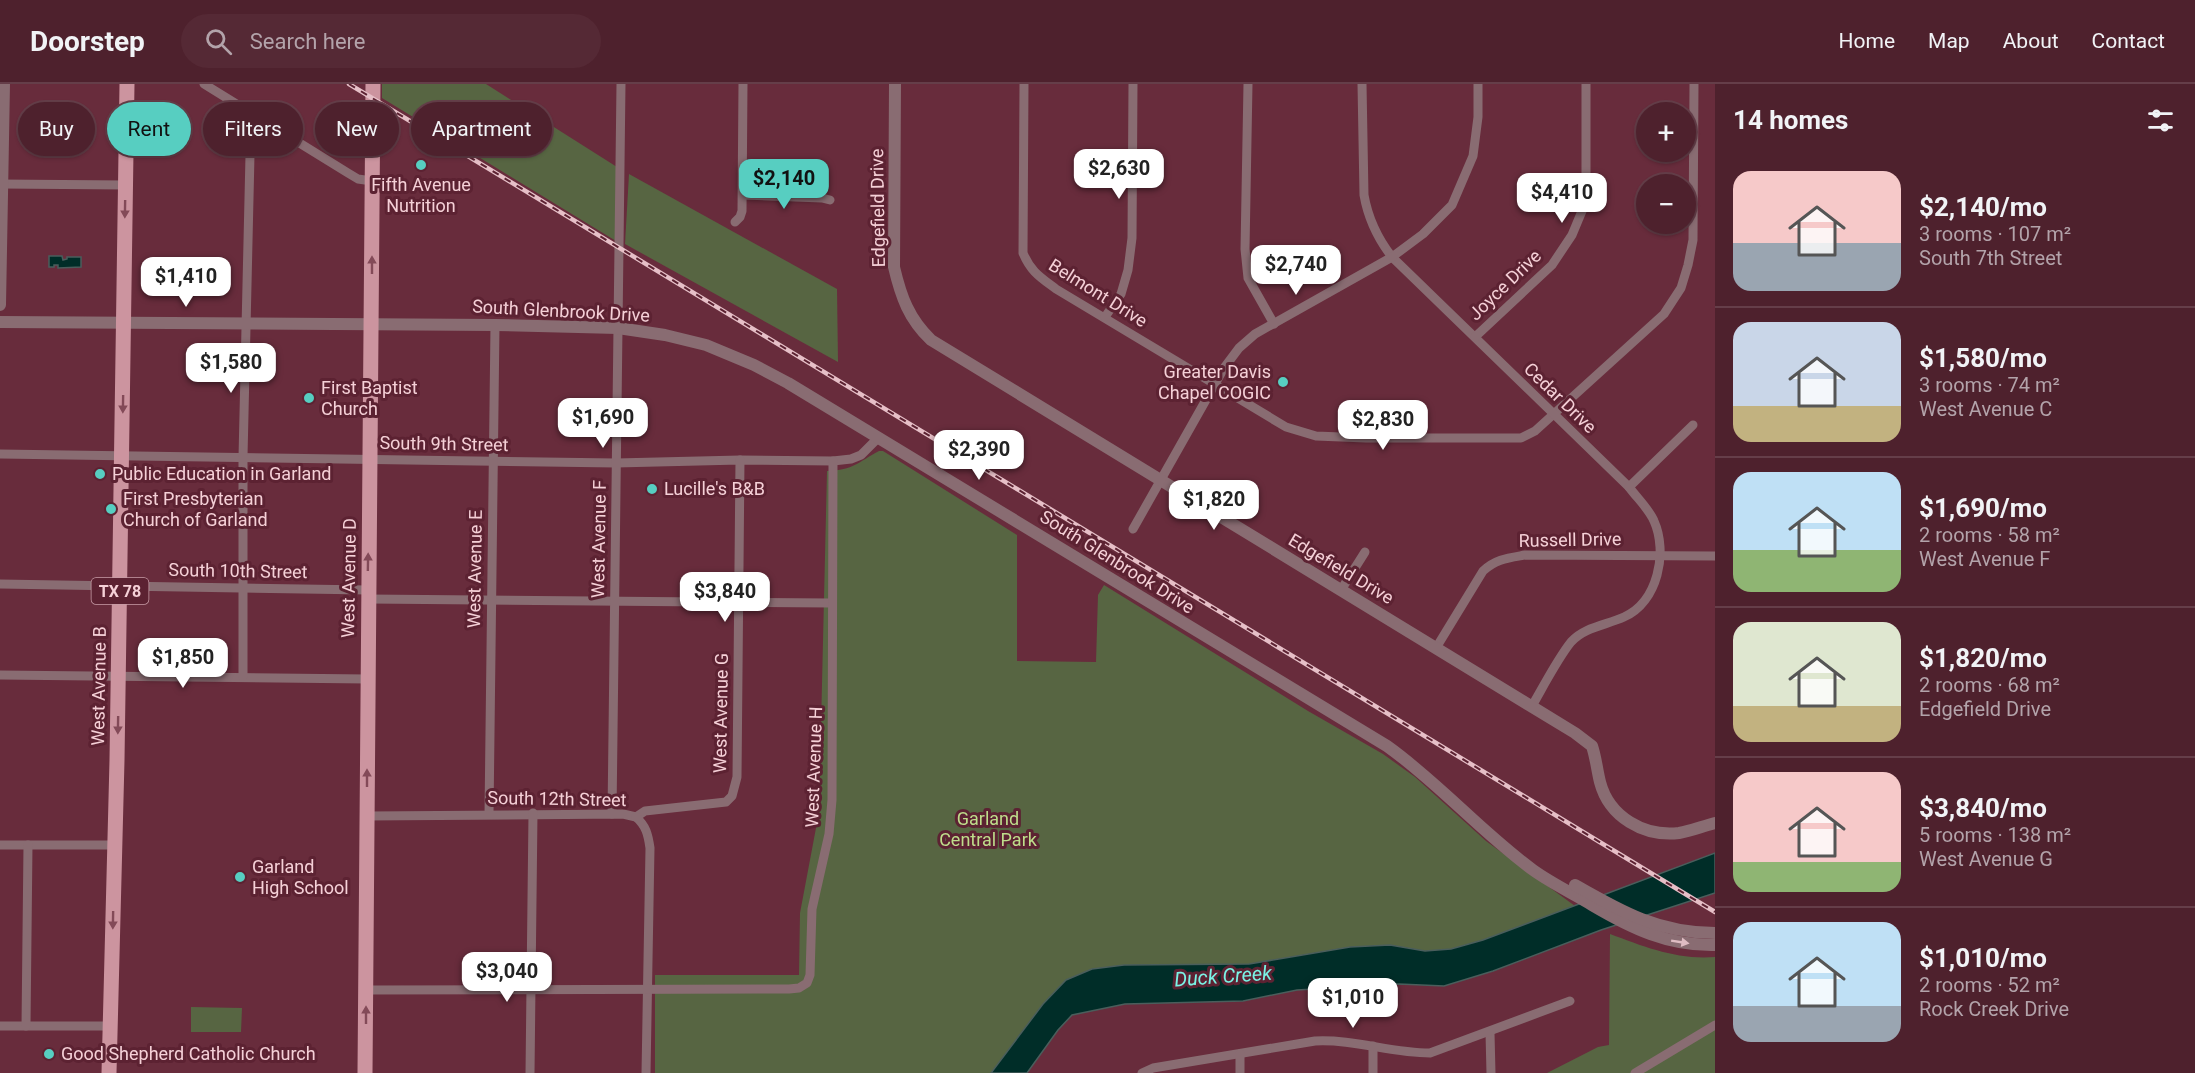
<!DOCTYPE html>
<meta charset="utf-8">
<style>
:root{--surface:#4e212d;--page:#552935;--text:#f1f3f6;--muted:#b3a3aa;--line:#653e49;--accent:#57cec1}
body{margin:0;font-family:Roboto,sans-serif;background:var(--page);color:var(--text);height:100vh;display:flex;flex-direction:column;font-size:22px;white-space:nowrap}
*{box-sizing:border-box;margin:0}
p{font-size:20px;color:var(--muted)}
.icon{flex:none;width:33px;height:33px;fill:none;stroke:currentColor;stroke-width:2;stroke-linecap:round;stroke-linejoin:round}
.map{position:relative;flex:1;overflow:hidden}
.panel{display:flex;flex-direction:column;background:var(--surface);width:480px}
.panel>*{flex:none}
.banner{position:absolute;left:18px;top:18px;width:570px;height:54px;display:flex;gap:12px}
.tools{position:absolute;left:1636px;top:18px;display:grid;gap:12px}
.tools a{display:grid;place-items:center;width:60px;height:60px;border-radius:50%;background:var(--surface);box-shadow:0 2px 4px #0004,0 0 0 2px var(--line);font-size:30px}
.price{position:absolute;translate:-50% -51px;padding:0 14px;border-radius:12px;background:#fff;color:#222;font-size:20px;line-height:39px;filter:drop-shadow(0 2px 3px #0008)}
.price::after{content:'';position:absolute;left:50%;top:36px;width:18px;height:14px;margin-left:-9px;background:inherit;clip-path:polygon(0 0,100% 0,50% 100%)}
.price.current{background:var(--accent);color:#111}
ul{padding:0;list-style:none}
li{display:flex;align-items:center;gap:18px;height:150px;padding:0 18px}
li+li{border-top:2px solid var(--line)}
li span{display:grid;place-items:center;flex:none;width:168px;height:120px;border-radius:18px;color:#555}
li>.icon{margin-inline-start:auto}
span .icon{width:72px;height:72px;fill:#fffc;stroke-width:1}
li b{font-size:26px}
h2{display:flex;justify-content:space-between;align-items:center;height:72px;padding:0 18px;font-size:26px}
.pill{padding:0 21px;border-radius:27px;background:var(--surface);box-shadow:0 2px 4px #0004,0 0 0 2px var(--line);font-size:21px;line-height:54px}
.pill.current{background:var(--accent);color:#111}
header{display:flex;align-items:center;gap:36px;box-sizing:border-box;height:84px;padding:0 30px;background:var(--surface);border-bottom:2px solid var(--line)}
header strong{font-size:28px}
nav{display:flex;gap:33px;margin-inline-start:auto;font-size:21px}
.search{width:420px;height:54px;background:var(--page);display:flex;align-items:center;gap:15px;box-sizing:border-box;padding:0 21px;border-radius:33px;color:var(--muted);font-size:22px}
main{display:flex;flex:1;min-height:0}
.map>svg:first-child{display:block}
.green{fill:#576542}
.water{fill:#002d28;stroke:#4a5e5c;stroke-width:1.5}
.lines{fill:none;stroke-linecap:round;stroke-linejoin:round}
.minor{stroke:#896c72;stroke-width:9}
.tertiary{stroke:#896c72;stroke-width:12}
.primary{stroke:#cc949f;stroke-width:15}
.rail-casing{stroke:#e6bfc7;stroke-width:4.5}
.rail{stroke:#5c2232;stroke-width:2;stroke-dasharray:7;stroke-linecap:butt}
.oneway{fill:#834a58}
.oneway2{fill:#dfbcc3}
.poi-dot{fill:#57cec1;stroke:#5c2232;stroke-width:2}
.labels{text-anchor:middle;stroke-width:6;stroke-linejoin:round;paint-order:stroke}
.shield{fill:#5c2232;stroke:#c79ca6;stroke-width:1.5}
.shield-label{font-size:16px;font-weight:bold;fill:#f5d0d7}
.poi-label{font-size:18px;fill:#f5d0d7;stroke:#5c2232;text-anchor:start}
.street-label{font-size:18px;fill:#f5d0d7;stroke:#5c2232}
.park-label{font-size:18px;fill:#bedd8b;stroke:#5c2232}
.water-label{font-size:20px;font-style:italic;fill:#7af3e5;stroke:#5c2232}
</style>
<header>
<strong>Doorstep</strong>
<div class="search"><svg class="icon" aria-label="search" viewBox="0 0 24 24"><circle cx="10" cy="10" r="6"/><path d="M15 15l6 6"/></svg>Search here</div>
<nav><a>Home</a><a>Map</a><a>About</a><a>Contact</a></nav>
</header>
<main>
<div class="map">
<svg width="1715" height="989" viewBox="0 0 1715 989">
<rect width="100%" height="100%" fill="#682c3c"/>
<g class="green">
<path d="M382,0h104l131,83 -1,74 -234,-143z"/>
<path d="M629,90l208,115 1,73 -213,-118z"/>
<path d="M879,367h4l134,84v126l79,1 2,-67 6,-10 204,126 75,43 32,23 71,64 89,65 -92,34 -32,9 -26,2 -35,-6 -40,2 -101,17 -125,1 -81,39 -52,69h-336v-98h144l1,-62 19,-101 8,-341c27,-1 31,-9 52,-20z"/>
<path d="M1610,850c35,13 67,26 105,23v116h-168l51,-26 11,-2z"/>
<path d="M191,923l51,1 -1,24h-50z"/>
</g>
<g class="water">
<path d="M49,172h13l1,4 4,-1v-2h14v10l-23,1v-3h-4v2h-5z"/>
<path d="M1715,769v40l-114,37 -108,41 -49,15 -45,-2 -102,6 -54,11 -118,3 -53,11 -14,15 -31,43h-36l52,-69 23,-24 26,-11 32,-4 125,-1 101,-17 40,-2 35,6 26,-2 32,-9z"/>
</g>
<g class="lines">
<g class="minor">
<path d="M204,0l144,89 10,6 14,2"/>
<path d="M1024,0l-1,169c8,19 17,24 33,36l230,138 30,9 50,2h155l14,-7 129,-117 17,-26 7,-23 5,-25 1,-156"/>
<path d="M1248,0l-3,165 3,29 26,46"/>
<path d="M1362,0l2,111c4,23 14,44 28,62l237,230c8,11 20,22 25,34 14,31 4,81 -30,96 -17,8 -40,10 -53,25 -13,16 -28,45 -39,64"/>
<path d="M0,100l126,1"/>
<path d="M743,111l79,3 8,2"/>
<path d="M735,138l5,-5 2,-6 1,-127"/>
<path d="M1105,233l16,-23 7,-24 4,-32 1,-154"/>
<path d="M1475,253l77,-72 20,-30 10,-24 4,-19v-108"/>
<path d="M0,370l616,9 124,-3 93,1 18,-2 10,-4 18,-18"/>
<path d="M1629,403l64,-62"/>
<path d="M1133,445l91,-161 15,-20 16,-14 137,-77 31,-23 29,-29 21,-49 5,-39v-33"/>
<path d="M0,500l368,6"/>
<path d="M1341,506l24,-38"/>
<path d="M368,515l464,4"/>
<path d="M1436,564l47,-77c13,-12 25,-13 42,-16l190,1"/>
<path d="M0,591l367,4"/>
<path d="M243,592v-219l8,-345"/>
<path d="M489,730l6,-489"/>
<path d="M612,730l9,-730"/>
<path d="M367,732l256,-2 13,3 9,-6 81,-9 6,-6 5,-19 3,-317"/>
<path d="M636,733c10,9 12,17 14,31l-4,225"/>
<path d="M0,761h115"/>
<path d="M366,906l423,-1 10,-1 8,-5 3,-8 2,-66 17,-75 3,-34 1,-339"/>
<path d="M0,942h110"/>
<path d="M26,942l2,-181"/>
<path d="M1490,949l1,40"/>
<path d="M1373,962v27"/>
<path d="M530,989l3,-260"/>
<path d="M1142,989l11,-5 162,-27c39,-2 76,12 115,12l140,-52"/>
<path d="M1240,989v-19"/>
<path d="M1635,989l80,-48"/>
</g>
<g class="tertiary">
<path d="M895,0l-1,183c7,30 15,52 37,73l644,393 17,13c4,12 5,24 8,36 9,35 44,55 79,51 12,-2 24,-7 36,-10"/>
<path d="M0,221l4,-221"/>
<path d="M0,238l495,3 123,3 47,7 41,10 48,20 34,18 599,363c52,37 94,86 146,124 18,13 39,23 59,35 39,23 76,41 123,40"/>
<path d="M1575,801c47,27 84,48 140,48"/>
</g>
<g class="primary">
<path d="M109,989l8,-313 10,-676"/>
<path d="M365,989l8,-989"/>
</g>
<defs>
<path id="rail" d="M349,0l1366,828"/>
</defs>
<use href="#rail" class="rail-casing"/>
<use href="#rail" class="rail"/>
</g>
<defs><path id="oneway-solid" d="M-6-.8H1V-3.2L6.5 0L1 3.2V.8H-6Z" transform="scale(1.5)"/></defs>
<g class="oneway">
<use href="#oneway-solid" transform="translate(125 125) rotate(91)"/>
<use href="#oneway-solid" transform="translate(372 181) rotate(-90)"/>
<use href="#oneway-solid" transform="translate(123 320) rotate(91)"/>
<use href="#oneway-solid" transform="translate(368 478) rotate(-89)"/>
<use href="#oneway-solid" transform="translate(118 641) rotate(91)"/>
<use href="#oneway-solid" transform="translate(367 694) rotate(-90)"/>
<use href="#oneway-solid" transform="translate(113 836) rotate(91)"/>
<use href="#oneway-solid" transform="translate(366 931) rotate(-90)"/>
</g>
<use class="oneway2" href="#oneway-solid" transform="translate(1680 858) rotate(9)"/>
<g class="poi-dot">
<circle cx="421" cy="81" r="6"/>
<circle cx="1283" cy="298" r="6"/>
<circle cx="309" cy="314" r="6"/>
<circle cx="100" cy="390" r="6"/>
<circle cx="652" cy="405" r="6"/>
<circle cx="111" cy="425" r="6"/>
<circle cx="240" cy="793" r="6"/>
<circle cx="49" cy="970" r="6"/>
</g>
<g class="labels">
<rect class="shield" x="91.5" y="494" width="57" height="26" rx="4.5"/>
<g class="shield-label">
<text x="120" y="513">TX 78</text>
</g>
<g class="poi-label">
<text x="421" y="107" text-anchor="middle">Fifth Avenue<tspan x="421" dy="21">Nutrition</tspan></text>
<text x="1271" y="294" text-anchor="end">Greater Davis<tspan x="1271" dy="21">Chapel COGIC</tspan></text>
<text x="321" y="310">First Baptist<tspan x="321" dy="21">Church</tspan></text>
<text x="112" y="396">Public Education in Garland</text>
<text x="664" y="411">Lucille's B&amp;B</text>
<text x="123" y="421">First Presbyterian<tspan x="123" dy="21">Church of Garland</tspan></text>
<text x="252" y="789">Garland<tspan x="252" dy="21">High School</tspan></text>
<text x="61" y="976">Good Shepherd Catholic Church</text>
</g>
<g class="street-label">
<text transform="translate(878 124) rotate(-91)" y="6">Edgefield Drive</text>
<text transform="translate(1505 201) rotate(-44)" y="6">Joyce Drive</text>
<text transform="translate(1098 209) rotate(32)" y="6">Belmont Drive</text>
<text transform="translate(561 227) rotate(3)" y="6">South Glenbrook Drive</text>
<text transform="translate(1560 314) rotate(44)" y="6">Cedar Drive</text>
<text transform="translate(444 360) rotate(1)" y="6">South 9th Street</text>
<text transform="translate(599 455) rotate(-89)" y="6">West Avenue F</text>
<text transform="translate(1570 456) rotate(-1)" y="6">Russell Drive</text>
<text transform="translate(1117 478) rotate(32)" y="6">South Glenbrook Drive</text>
<text transform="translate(475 485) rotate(-89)" y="6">West Avenue E</text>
<text transform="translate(1341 485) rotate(31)" y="6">Edgefield Drive</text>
<text transform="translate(238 487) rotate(1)" y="6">South 10th Street</text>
<text transform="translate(349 494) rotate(-89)" y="6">West Avenue D</text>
<text transform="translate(99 602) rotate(-89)" y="6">West Avenue B</text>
<text transform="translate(721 629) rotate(-89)" y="6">West Avenue G</text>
<text transform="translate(814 683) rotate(-88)" y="6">West Avenue H</text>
<text transform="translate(557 715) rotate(1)" y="6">South 12th Street</text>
</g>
<g class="park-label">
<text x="988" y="741">Garland<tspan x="988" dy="21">Central Park</tspan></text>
</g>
<g class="water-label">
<text transform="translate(1223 892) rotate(-4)" y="7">Duck Creek</text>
</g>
</g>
</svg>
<div class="tools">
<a>+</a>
<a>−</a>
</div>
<b class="price" style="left:1119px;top:116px">$2,630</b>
<b class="price current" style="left:784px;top:126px">$2,140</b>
<b class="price" style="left:1562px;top:140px">$4,410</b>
<b class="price" style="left:1296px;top:212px">$2,740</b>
<b class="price" style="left:186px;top:224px">$1,410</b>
<b class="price" style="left:231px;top:310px">$1,580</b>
<b class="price" style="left:603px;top:365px">$1,690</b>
<b class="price" style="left:1383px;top:367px">$2,830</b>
<b class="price" style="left:979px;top:397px">$2,390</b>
<b class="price" style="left:1214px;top:447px">$1,820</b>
<b class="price" style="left:725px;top:539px">$3,840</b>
<b class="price" style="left:183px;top:605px">$1,850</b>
<b class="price" style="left:507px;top:919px">$3,040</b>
<b class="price" style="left:1353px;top:945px">$1,010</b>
<div class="banner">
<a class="pill">Buy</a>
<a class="pill current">Rent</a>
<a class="pill">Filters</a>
<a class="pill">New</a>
<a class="pill">Apartment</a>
</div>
</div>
<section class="panel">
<h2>14 homes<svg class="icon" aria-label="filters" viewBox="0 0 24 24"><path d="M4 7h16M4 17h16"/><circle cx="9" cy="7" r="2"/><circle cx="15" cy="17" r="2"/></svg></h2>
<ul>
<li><span style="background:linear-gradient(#f6c9c9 60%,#9aa5b1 0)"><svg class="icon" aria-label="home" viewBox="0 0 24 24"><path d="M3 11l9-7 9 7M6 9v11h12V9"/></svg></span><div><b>$2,140/mo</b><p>3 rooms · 107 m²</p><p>South 7th Street</p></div></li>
<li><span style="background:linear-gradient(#c9d6e8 70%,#c2b280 0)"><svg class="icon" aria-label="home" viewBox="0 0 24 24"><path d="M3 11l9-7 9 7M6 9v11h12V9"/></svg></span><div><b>$1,580/mo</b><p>3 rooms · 74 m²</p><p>West Avenue C</p></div></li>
<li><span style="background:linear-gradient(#bfe0f5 65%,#8fb573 0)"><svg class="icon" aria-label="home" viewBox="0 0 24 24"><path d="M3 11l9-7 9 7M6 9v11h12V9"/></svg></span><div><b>$1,690/mo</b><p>2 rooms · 58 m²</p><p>West Avenue F</p></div></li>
<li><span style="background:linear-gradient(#dfe7d0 70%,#c2b280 0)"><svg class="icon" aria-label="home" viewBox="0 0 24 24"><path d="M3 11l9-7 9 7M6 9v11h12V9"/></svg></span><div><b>$1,820/mo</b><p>2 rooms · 68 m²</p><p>Edgefield Drive</p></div></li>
<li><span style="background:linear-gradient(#f6c9c9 75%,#8fb573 0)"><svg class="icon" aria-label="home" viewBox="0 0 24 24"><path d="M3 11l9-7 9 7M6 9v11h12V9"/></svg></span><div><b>$3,840/mo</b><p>5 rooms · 138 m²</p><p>West Avenue G</p></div></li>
<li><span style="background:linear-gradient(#bfe0f5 70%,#9aa5b1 0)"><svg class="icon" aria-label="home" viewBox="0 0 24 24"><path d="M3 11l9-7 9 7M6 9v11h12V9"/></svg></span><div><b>$1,010/mo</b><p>2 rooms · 52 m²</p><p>Rock Creek Drive</p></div></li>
</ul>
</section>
</main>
